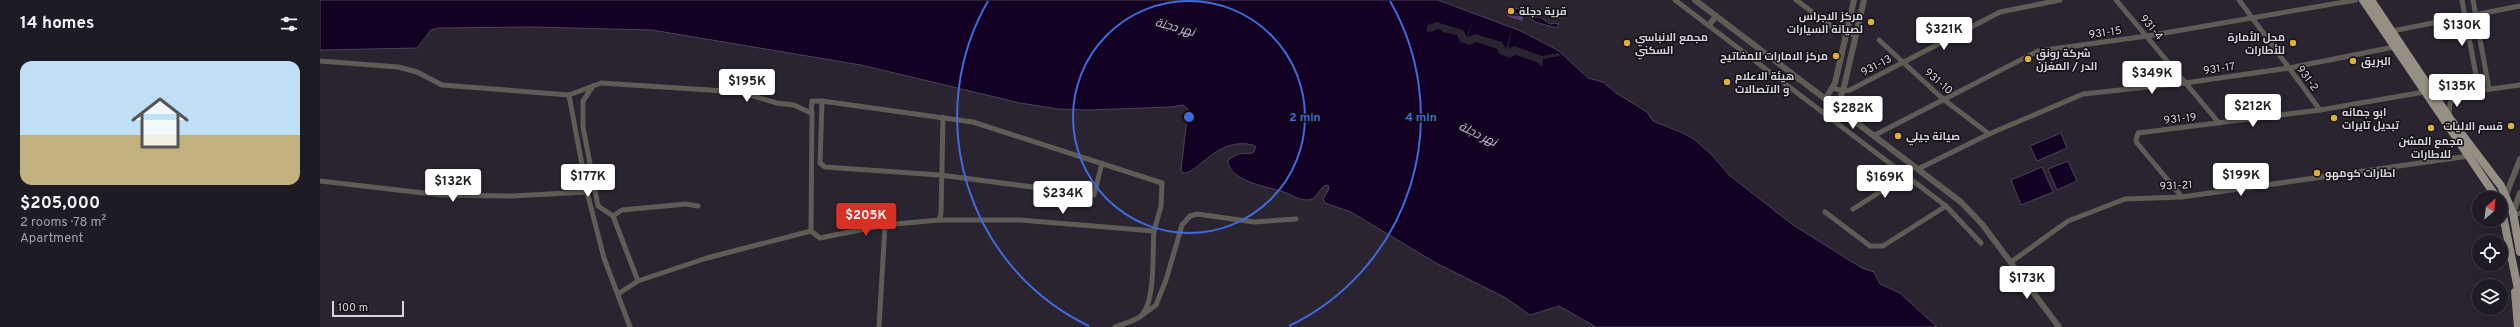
<!DOCTYPE html>
<meta charset="utf-8">
<style>
:root{--surface:#1f1b24;--page:#27242c;--text:#f1f3f6;--muted:#a1a1a6;--line:#3c3941;--accent:#d93025}
body{margin:0;font-family:Overpass,Cairo,sans-serif;background:var(--page);color:var(--text);height:100vh;display:flex;flex-direction:column;font-size:15px;white-space:nowrap}
*{box-sizing:border-box;margin:0}
p{font-size:13px;color:var(--muted)}
.icon{flex:none;width:22px;height:22px;fill:none;stroke:currentColor;stroke-width:2;stroke-linecap:round;stroke-linejoin:round}
.map{position:relative;flex:1;overflow:hidden}
.details{display:flex;flex-direction:column;background:var(--surface);width:320px}
.details>*{flex:none}
.needle{width:26px;rotate:28deg}
.tools{position:absolute;left:2152px;top:191px;display:grid;gap:8px}
.tools a{display:grid;place-items:center;width:36px;height:36px;border-radius:50%;background:var(--surface);box-shadow:0 4px 16px #0002,0 0 0 1px var(--line);font-size:20px}
.scale{position:absolute;left:12px;bottom:10px;width:72px;box-sizing:border-box;padding-left:4px;border:2px solid #d7d4dc;border-top:0;font-size:11px;line-height:14px;white-space:nowrap;color:#d7d4dc;-webkit-text-stroke:3px #110f14;paint-order:stroke}
.price{position:absolute;translate:-50% -34px;padding:0 9px;border-radius:4px;background:#fff;color:#222;font-size:13px;line-height:26px;filter:drop-shadow(0 1px 2px #0008)}
.price::after{content:'';position:absolute;left:50%;top:24px;width:12px;height:9px;margin-left:-6px;background:inherit;clip-path:polygon(0 0,100% 0,50% 100%)}
.price.selected{background:var(--accent);color:#fff}
ul{padding:0;list-style:none}
li{display:grid;align-content:center;gap:8px;height:212px;padding:0 20px}
li span{display:grid;place-items:center;height:124px;border-radius:12px;color:#555}
li>.icon{margin-inline-start:auto}
span .icon{width:72px;height:72px;fill:#fffc;stroke-width:1}
li b{font-size:17px}
h2{display:flex;justify-content:space-between;align-items:center;height:48px;padding:0 20px;font-size:17px}
main{display:flex;flex:1;min-height:0}
.map>svg:first-child{display:block}
.grass{fill:url(#grass-dots)}
.water{fill:#130123;stroke:#4e405a}
.pier{fill:#292430}
.lines{fill:none;stroke-linecap:round;stroke-linejoin:round}
.minor{stroke:#5e5c55;stroke-width:5}
.tertiary{stroke:#5e5c55;stroke-width:6}
.primary{stroke:#959083;stroke-width:8}
.ring{fill:none;stroke:#4269d9;stroke-width:2}
.poi-dot{fill:#ddb133;stroke:#110f14;stroke-width:1.5}
.labels{text-anchor:middle;stroke-width:3;stroke-linejoin:round;paint-order:stroke}
.poi-label{font-size:11px;font-weight:bold;fill:#d7d4dc;stroke:#110f14;text-anchor:start}
.street-label{font-size:11px;fill:#d7d4dc;stroke:#110f14}
.water-label{font-size:12px;font-style:italic;fill:#d4b8f6;stroke:#110f14}
.centre{fill:#4269d9;stroke:#110f14;stroke-width:2}
.ring-label{font-size:12px;text-anchor:middle;font-weight:bold;fill:#4269d9;stroke:#110f14;stroke-width:3;stroke-linejoin:round;paint-order:stroke}
</style>
<main>
<section class="details">
<h2>14 homes<svg class="icon" aria-label="filters" viewBox="0 0 24 24"><path d="M4 7h16M4 17h16"/><circle cx="9" cy="7" r="2"/><circle cx="15" cy="17" r="2"/></svg></h2>
<ul>
<li><span style="background:linear-gradient(#bfe0f5 60%,#c2b280 0)"><svg class="icon" aria-label="home" viewBox="0 0 24 24"><path d="M3 11l9-7 9 7M6 9v11h12V9"/></svg></span><div><b>$205,000</b><p>2 rooms · 78 m²</p><p>Apartment</p></div></li>
</ul>
</section>
<div class="map">
<svg width="2200" height="327" viewBox="0 0 2200 327">
<defs>
<pattern id="grass-dots" width="8" height="8" patternUnits="userSpaceOnUse"><rect width="8" height="8" fill="#543c6e"/><path d="M2 2h.1M6 6h.1" fill="none" stroke="#6c5782" stroke-width="1.8" stroke-linecap="round"/></pattern>
</defs>
<rect width="100%" height="100%" fill="#292430"/>
<path class="grass" d="M1189,10l4,6h10l-1,5 -15,-5z"/>
<g class="water">
<path d="M0,0h1118l83,31 38,20 29,27 15,4 13,11 31,19 6,9 30,12 12,7 17,15 17,20 64,50 69,43 12,4 6,12 20,9 37,34h-341l-37,-21 -29,9 -24,-17 -70,-35 -85,-51 -26,-9 -2,-4 6,-10 -1,-4 -4,1 -11,13c-12,4 -21,-5 -32,-8 -14,-4 -54,-11 -53,-31l10,-6 15,-1 3,-6 -3,-2c-36,-9 -56,30 -70,28l-2,-3 7,-61 -5,-4 -12,2 -83,3 -30,-1 -38,-6 -159,-38 -209,-35 -119,-3 -95,1 -7,2 -14,18 -97,2z"/>
<path d="M1196,8l19,9h5l10,7 9,-1 -2,5 -22,-6 -8,-7 -13,-2z"/>
<path d="M1741,133l6,15 -30,13 -7,-15z"/>
<path d="M1748,161l9,20 -20,9 -9,-21z"/>
<path d="M1722,167l11,25 -32,13 -10,-25z"/>
</g>
<path class="pier" d="M1154,15l-6,22 7,-3 27,8 4,7 6,-20 -4,20 6,-3 28,10 17,-3 1,3 -17,3 -1,8 -5,-5 -21,-7 -6,3 -11,-4 -2,-5 -5,-2 -16,-5 -6,3 -10,-3 -3,-7 -15,-3v-2l-5,-1 -6,3 -5,-1 3,-9 1,3 6,-3 27,8 4,7z"/>
<g class="lines">
<g class="minor">
<path d="M1355,0l271,206 35,37"/>
<path d="M1476,0l42,31 18,4"/>
<path d="M1796,0l103,123"/>
<path d="M1919,0l81,110"/>
<path d="M2142,0l17,91"/>
<path d="M2153,0l16,89"/>
<path d="M2072,31l128,-25"/>
<path d="M1559,40l64,59 46,35"/>
<path d="M0,61l78,6 19,5 25,13 127,10 32,-12 139,9 37,11 17,2 17,8 1,-12h10l151,21 189,61 -1,23 -7,25 -134,-11h-81"/>
<path d="M273,86l-10,15v26l15,79 15,10 25,65"/>
<path d="M1513,88l10,3 7,-1 150,-78 60,-12"/>
<path d="M249,95l18,97 17,66 26,69"/>
<path d="M2114,97l86,-12"/>
<path d="M502,101l-2,62 5,4 115,8 154,20 8,-32"/>
<path d="M492,112l-1,119 9,7 65,-13 54,-5 2,-6 2,-97"/>
<path d="M2129,115l1,-12 8,-10"/>
<path d="M1555,135l163,-84 109,-15 209,-36"/>
<path d="M1598,169l71,-35 94,-40 102,-11 104,-15 105,-21"/>
<path d="M0,181l121,14 71,1 75,-4"/>
<path d="M1862,197l-45,-54 -1,-3 2,-7 182,-23 104,-18"/>
<path d="M1533,209l54,-34"/>
<path d="M1505,212l45,34h13l63,-40"/>
<path d="M2194,215l6,-2"/>
<path d="M293,216l9,-6 64,-6 12,2"/>
<path d="M1691,262l57,-41 57,-22 57,-2 287,-41"/>
<path d="M298,294l20,-13 69,-23 104,-27"/>
<path d="M821,316l15,-11 10,-25 16,-55 8,-9 7,-2 57,8 42,-3"/>
<path d="M559,327l6,-102"/>
<path d="M795,327c7,-3 20,-6 26,-11 15,-14 11,-64 13,-85"/>
</g>
<g class="tertiary">
<path d="M1375,0l266,202 21,22 77,103"/>
<path d="M1389,25l7,-9"/>
<path d="M1506,98l9,-15 19,-83"/>
<path d="M1517,106l6,-15 21,-91"/>
<path d="M2186,195l14,-36"/>
<path d="M2193,213l7,-20"/>
</g>
<g class="primary">
<path d="M2043,0l134,198"/>
<path d="M2051,0l80,120 50,66 12,27 7,39"/>
<path d="M2181,206l19,93"/>
<path d="M2195,292l3,35"/>
</g>
</g>
<g class="ring">
<circle cx="869" cy="117" r="116"/>
<path d="M769 326A232 232 0 0 1 668 1M1070 1A232 232 0 0 1 969 326"/>
</g>
<g class="poi-dot">
<circle cx="1191" cy="11" r="4"/>
<circle cx="1551" cy="22" r="4"/>
<circle cx="1307" cy="43" r="4"/>
<circle cx="1973" cy="43" r="4"/>
<circle cx="1516" cy="56" r="4"/>
<circle cx="1708" cy="59" r="4"/>
<circle cx="2033" cy="61" r="4"/>
<circle cx="1407" cy="82" r="4"/>
<circle cx="2014" cy="118" r="4"/>
<circle cx="2191" cy="126" r="4"/>
<circle cx="2111" cy="128" r="4"/>
<circle cx="1578" cy="136" r="4"/>
<circle cx="1997" cy="173" r="4"/>
</g>
<g class="labels">
<g class="poi-label">
<text x="1199" y="15">قرية دجلة</text>
<text x="1543" y="20" text-anchor="end">مركز الاجراس<tspan x="1543" dy="13">لصيانة السيارات</tspan></text>
<text x="1315" y="41">مجمع الانباسي<tspan x="1315" dy="13">السكني</tspan></text>
<text x="1965" y="41" text-anchor="end">محل الأمارة<tspan x="1965" dy="13">للأطارات</tspan></text>
<text x="1716" y="57">شركة رونق<tspan x="1716" dy="13">الدر / المغزن</tspan></text>
<text x="1508" y="60" text-anchor="end">مركز الامارات للمفاتيح</text>
<text x="2041" y="65">البريق</text>
<text x="1415" y="80">هيئة الاعلام<tspan x="1415" dy="13">و الاتصالات</tspan></text>
<text x="2022" y="116">ابو جمانه<tspan x="2022" dy="13">تبديل تايرات</tspan></text>
<text x="2183" y="130" text-anchor="end">قسم الاليات</text>
<text x="1586" y="140">صيانة جيلي</text>
<text x="2111" y="145" text-anchor="middle">مجمع المشن<tspan x="2111" dy="13">للاطارات</tspan></text>
<text x="2005" y="177">اطارات كومهو</text>
</g>
<g class="street-label">
<text transform="translate(1832 27) rotate(50)" y="4">931-4</text>
<text transform="translate(1785 32) rotate(-8)" y="4">931-15</text>
<text transform="translate(1556 65) rotate(-27)" y="4">931-13</text>
<text transform="translate(1899 68) rotate(-8)" y="4">931-17</text>
<text transform="translate(1988 78) rotate(54)" y="4">931-2</text>
<text transform="translate(1619 81) rotate(41)" y="4">931-10</text>
<text transform="translate(1860 118) rotate(-6)" y="4">931-19</text>
<text transform="translate(1856 185) rotate(-3)" y="4">931-21</text>
</g>
<g class="water-label">
<text transform="translate(855 27) rotate(15)" y="4">نهر دجلة</text>
<text transform="translate(1158 134) rotate(26)" y="4">نهر دجلة</text>
</g>
</g>
<circle cx="869" cy="117" r="6" class="centre"/>
<g class="ring-label">
<text x="985" y="121">2 min</text>
<text x="1101" y="121">4 min</text>
</g>
</svg>
<div class="tools">
<a><svg class="needle" viewBox="-14 -14 28 28"><path d="M0-13l5 13h-10z" fill="#e53935"/><path d="M0 13l5-13h-10z" fill="#a1a1a6"/></svg></a>
<a><svg class="icon" aria-label="locate" viewBox="0 0 24 24"><circle cx="12" cy="12" r="6"/><path d="M12 2v4M12 18v4M2 12h4M18 12h4"/></svg></a>
<a><svg class="icon" aria-label="layers" viewBox="0 0 24 24"><path d="M12 4l9 5-9 5-9-5zM3 14l9 5 9-5"/></svg></a>
</div>
<div class="scale">100 m</div>
<b class="price" style="left:2142px;top:47px">$130K</b>
<b class="price" style="left:1624px;top:51px">$321K</b>
<b class="price" style="left:1832px;top:95px">$349K</b>
<b class="price" style="left:427px;top:103px">$195K</b>
<b class="price" style="left:2137px;top:108px">$135K</b>
<b class="price" style="left:1933px;top:128px">$212K</b>
<b class="price" style="left:1533px;top:130px">$282K</b>
<b class="price" style="left:1921px;top:197px">$199K</b>
<b class="price" style="left:268px;top:198px">$177K</b>
<b class="price" style="left:1565px;top:199px">$169K</b>
<b class="price" style="left:133px;top:203px">$132K</b>
<b class="price" style="left:743px;top:215px">$234K</b>
<b class="price selected" style="left:546px;top:237px">$205K</b>
<b class="price" style="left:1707px;top:300px">$173K</b>
</div>
</main>
